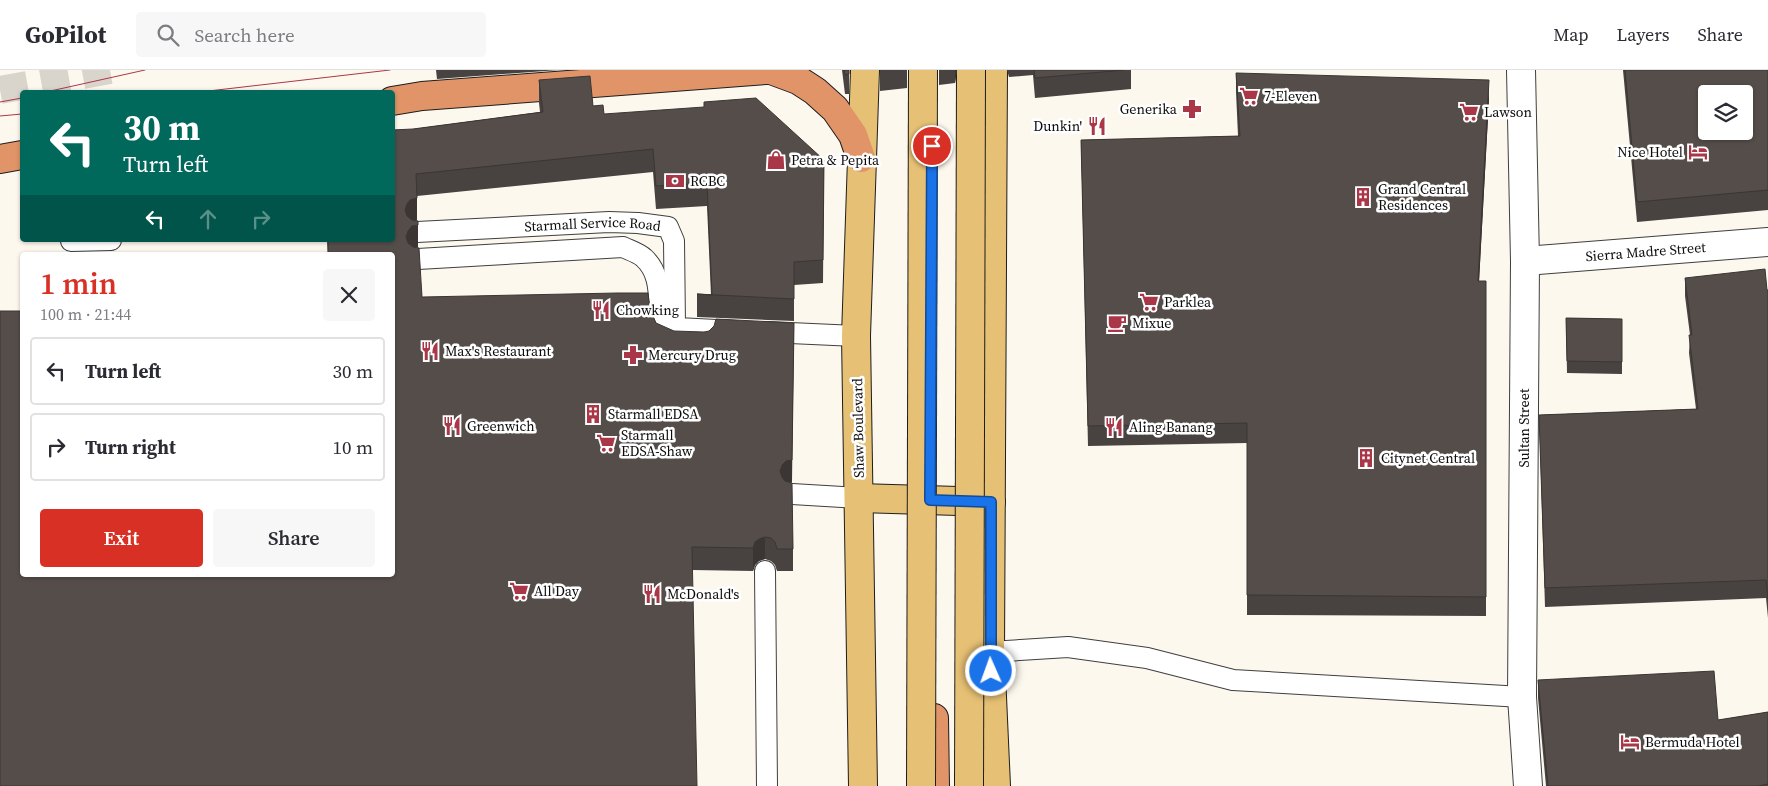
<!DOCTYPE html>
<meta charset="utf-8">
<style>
body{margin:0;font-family:"Source Serif 4",serif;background:#f7f7f7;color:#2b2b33;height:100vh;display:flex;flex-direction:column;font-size:19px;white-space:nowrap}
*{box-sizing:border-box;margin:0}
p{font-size:16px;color:#7c7c81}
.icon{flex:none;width:28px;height:28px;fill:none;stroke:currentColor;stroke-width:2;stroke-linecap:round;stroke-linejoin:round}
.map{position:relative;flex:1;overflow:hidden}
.details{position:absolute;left:20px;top:182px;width:375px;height:325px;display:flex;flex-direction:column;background:#fff;border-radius:5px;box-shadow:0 1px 4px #0004}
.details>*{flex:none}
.hud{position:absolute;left:20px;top:20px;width:375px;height:152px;border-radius:5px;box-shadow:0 1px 4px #0004;background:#00695c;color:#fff;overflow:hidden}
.buttons{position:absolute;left:1698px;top:15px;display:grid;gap:10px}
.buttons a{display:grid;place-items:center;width:55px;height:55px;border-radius:5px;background:#fff;box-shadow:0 1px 4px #0004;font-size:25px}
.pin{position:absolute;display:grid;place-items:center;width:42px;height:42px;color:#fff;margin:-21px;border:2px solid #fff;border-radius:50%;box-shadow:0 1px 5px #0007}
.me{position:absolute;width:55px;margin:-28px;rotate:358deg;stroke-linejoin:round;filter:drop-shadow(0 0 4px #0008)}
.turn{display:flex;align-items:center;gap:18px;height:105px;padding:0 20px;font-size:22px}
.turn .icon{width:65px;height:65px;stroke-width:2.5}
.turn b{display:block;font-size:35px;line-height:42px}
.lanes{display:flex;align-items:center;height:48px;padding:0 20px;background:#0003;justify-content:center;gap:25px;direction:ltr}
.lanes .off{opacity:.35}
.round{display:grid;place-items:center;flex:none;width:52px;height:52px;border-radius:5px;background:#f7f7f7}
.headline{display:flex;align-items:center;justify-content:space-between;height:85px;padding:0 20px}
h1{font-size:30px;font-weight:600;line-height:38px;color:#d93025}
.primary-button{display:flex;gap:10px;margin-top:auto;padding:10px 20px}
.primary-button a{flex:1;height:58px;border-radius:5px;background:#d93025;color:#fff;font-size:20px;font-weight:600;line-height:58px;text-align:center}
.primary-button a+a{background:#f7f7f7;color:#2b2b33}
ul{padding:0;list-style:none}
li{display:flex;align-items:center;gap:15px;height:68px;margin:0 10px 8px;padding:0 10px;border:2px solid #e1e1e2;border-radius:5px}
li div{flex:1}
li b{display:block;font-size:19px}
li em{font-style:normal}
header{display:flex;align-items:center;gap:30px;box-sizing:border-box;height:70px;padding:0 25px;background:#fff;border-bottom:1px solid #e1e1e2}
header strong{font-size:24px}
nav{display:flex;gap:28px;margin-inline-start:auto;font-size:18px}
.search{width:350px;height:45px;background:#f7f7f7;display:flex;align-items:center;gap:12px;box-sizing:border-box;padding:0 18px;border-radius:5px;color:#7c7c81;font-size:19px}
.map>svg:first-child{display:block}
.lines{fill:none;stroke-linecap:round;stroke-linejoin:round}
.highway-tunnel{stroke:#d9d5cc;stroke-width:28;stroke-dasharray:28 14;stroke-linecap:butt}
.lane-casing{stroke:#3f3f3f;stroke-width:22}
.street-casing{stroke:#3f3f3f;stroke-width:30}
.primary-casing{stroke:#1d1d1d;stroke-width:30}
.highway-casing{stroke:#1d1d1d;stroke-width:30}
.lane{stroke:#fff;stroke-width:20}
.street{stroke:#fff;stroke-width:28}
.primary{stroke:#e6c074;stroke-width:28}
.highway{stroke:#e19468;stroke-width:28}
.tram{stroke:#aa3747;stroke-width:1}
.primary-bridge-casing{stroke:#1d1d1d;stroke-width:30;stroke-linecap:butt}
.primary-bridge{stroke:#e6c074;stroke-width:28}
.wall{fill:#484240}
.shaded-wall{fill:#3b3634}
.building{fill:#544d4a;stroke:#3b3634;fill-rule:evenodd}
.route-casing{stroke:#114b97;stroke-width:12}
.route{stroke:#1a73e8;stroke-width:9}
.labels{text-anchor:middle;stroke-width:5;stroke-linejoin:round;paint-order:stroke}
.poi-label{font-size:14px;fill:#0c0c0c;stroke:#fff;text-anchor:start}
.street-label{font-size:14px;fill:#0c0c0c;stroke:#fff}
</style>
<header>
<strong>GoPilot</strong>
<div class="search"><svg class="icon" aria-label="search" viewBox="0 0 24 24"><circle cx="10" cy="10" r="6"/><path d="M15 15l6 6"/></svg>Search here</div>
<nav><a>Map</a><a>Layers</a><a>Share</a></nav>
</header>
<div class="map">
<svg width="1768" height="716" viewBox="0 0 1768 716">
<rect width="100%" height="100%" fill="#fdf8ee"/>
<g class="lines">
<polyline class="highway-tunnel" points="0,20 110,0"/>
<g class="lane-casing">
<g id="lane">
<path id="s1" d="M417,162L609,152L638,153L668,157L674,171L675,254L677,258L736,261"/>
<polyline points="71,171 111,170"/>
<path d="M418,189L623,177C629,180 639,183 644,188C667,209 654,242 665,268L677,272"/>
<polyline points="768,262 856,266"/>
<polyline points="792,424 859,428"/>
<polyline points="765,501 767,716"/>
<polyline points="990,582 1068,577 1147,588 1233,610 1522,627"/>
</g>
</g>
<g class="street-casing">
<g id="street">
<polyline points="1521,0 1525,191 1522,627 1528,716"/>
<path id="s2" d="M1525,191L1768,172"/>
</g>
</g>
<g class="primary-casing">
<g id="primary">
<polyline points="993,0 990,582 996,716"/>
<polyline points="859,428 991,432"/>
<polyline points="863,716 856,266 865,0"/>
</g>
</g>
<g class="highway-casing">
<g id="highway">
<polyline points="771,0 798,10 815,21 835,39 853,65 861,88"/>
<polyline points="392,31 422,26 766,0"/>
<polyline points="0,89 22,85"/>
<polyline points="934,648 935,716"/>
</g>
</g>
<use href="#lane" class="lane"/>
<use href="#street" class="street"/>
<use href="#primary" class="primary"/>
<use href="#highway" class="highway"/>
<g class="tram">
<polyline points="46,22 145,0"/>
<polyline points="200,22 390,0"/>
<polyline points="0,32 22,28"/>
<polyline points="0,46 22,44"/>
</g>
<g class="primary-bridge-casing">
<g id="primary-bridge">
<polyline points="921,716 923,0"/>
<polyline points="969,716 971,0"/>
</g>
</g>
<use href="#primary-bridge" class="primary-bridge"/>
</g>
<g class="wall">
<polygon points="436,0 559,0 437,9"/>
<polygon points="842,0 849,0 849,24 845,24"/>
<polygon points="880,0 907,0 907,18 880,21"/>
<polygon points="939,0 957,0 955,13 939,15"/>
<polygon points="1007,0 1131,0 1131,19 1035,28 1033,5 1009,7"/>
<polygon points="1623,0 1768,0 1768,140 1637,152"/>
<polygon points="1236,3 1489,29 1479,211 1486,211 1486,546 1247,545 1247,373 1088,376 1081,70 1238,66 1236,22"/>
<polygon points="539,10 593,36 604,44 824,90 823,213 794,215 794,251 697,247 697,224 711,225 707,136 656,139 653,102 417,126 417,150 415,151 418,177 416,178 422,227 650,239 656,253 792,412 790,413 793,479 793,501 777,501 775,495 771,491 765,489 759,491 755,495 753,501 692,500 22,505 392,185 328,185 327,170 392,170 413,59 540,42 539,33"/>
<polygon points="1685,208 1768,220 1768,548 1766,528 1545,537 1539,345 1696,339 1689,283 1690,265 1685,226"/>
<polygon points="1566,248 1622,249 1622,304 1567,303"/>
<polygon points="1538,610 1718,650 1768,642 1768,716 1546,716 1538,628"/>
</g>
<g class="shaded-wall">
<polygon points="955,0 957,0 955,13"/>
<polygon points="1489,10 1489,29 1478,231 1478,211"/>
<polygon points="417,128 417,150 410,152 407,156 405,140 407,134 410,130"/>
<polygon points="418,155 418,177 412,179 408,183 406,167 408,161 412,156"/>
<polygon points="794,253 792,412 786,414 782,417 780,401 782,395"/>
<polygon points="765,467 765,489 759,491 755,495 753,501 753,478 755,472 759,469"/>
</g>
<g class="building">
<polygon points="844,0 849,0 849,4 845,5"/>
<polygon points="1034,0 1124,0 1035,8"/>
<path d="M1625,0H1768V120L1637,132ZM1706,24H1744V61H1706Z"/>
<polygon points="1236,3 1489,10 1478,211 1486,211 1486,527 1247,525 1247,353 1088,356 1081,70 1240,66"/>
<polygon points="590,6 593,36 603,35 604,44 704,37 704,32 756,28 824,90 823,190 794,192 794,229 697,224 712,225 707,113 656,116 653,79 416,104 417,128 410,130 407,134 405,140 407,146 412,150 418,151 418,155 412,156 408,161 406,167 408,173 413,177 419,178 422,227 617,223 648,223 650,239 656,253 674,261 704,262 709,261 714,256 716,249 794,253 792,390 786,391 782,395 780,401 782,407 785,411 792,413 793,479 777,479 775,472 771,468 765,467 759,469 755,472 753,478 692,477 697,716 0,716 0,241 22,241 22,505 392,505 392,185 328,185 328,170 392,170 392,60 413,59 543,42 539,10"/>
<polygon points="1765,199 1767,220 1768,220 1768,529 1766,510 1545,518 1539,345 1698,339 1689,265 1692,265 1685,208"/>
<polygon points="1566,248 1622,249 1622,292 1567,291"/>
<polygon points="1714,601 1718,650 1768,642 1768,714 1758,716 1548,716 1538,610"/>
</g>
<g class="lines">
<g class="route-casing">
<polyline id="route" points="932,76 930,430 991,432 991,601"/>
</g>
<use href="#route" class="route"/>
</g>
<defs>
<g id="supermarket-bare" transform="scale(1.5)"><path d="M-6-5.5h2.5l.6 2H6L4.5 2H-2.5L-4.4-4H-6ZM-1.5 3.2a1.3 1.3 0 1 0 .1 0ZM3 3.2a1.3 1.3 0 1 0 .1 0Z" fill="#aa3747" stroke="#fff" stroke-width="2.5" paint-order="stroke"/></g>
<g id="pharmacy-bare" transform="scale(1.5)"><path d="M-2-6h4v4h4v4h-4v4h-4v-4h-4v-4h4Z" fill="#aa3747" stroke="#fff" stroke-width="2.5" paint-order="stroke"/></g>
<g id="restaurant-bare" transform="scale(1.5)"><path d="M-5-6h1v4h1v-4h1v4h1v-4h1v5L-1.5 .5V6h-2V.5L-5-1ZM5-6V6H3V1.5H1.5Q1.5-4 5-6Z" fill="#aa3747" stroke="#fff" stroke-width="2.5" paint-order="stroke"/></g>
<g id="hotel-bare" transform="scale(1.5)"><path d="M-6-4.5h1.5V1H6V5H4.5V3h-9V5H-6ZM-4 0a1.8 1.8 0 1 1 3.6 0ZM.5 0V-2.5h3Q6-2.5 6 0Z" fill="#aa3747" stroke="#fff" stroke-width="2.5" paint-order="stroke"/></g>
<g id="shop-bare" transform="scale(1.5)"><path d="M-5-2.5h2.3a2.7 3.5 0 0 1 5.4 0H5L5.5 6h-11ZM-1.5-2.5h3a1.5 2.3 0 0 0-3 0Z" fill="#aa3747" stroke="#fff" stroke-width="2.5" paint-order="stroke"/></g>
<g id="bank-bare" transform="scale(1.5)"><path d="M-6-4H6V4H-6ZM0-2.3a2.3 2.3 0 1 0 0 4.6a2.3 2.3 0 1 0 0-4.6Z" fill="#aa3747" stroke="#fff" stroke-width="2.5" paint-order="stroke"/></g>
<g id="building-bare" transform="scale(1.5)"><path d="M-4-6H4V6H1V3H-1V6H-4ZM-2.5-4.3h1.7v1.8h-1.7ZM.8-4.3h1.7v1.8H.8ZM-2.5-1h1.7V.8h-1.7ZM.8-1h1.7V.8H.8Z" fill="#aa3747" stroke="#fff" stroke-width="2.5" paint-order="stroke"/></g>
<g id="cafe-bare" transform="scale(1.5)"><path d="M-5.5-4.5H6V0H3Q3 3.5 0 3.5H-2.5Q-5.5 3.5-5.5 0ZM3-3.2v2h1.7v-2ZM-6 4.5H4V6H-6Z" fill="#aa3747" stroke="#fff" stroke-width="2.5" paint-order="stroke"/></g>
</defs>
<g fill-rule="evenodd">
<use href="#supermarket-bare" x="1249" y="26"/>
<use href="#pharmacy-bare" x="1192" y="39"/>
<use href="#supermarket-bare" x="1469" y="42"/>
<use href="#restaurant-bare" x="1097" y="56"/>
<use href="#hotel-bare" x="1698" y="82"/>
<use href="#shop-bare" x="776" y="90"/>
<use href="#bank-bare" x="675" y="111"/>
<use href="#building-bare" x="1363" y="127"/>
<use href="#supermarket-bare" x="1149" y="232"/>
<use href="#restaurant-bare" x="601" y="240"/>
<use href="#cafe-bare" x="1117" y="253"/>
<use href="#restaurant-bare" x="430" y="281"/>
<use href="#pharmacy-bare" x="633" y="285"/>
<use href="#building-bare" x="593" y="344"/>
<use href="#restaurant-bare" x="452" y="356"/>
<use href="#restaurant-bare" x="1114" y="357"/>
<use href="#supermarket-bare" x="606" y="373"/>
<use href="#building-bare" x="1366" y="388"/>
<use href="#supermarket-bare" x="519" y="521"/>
<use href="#restaurant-bare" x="652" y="524"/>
<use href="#hotel-bare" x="1630" y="672"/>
</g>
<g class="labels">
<g class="poi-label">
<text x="1264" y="31">7-Eleven</text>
<text x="1177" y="44" text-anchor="end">Generika</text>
<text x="1484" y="47">Lawson</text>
<text x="1082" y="61" text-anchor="end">Dunkin'</text>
<text x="1683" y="87" text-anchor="end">Nice Hotel</text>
<text x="791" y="95">Petra &amp; Pepita</text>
<text x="690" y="116">RCBC</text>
<text x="1378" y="124">Grand Central<tspan x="1378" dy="16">Residences</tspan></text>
<text x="1164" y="237">Parklea</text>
<text x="616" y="245">Chowking</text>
<text x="1132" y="258">Mixue</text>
<text x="445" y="286">Max's Restaurant</text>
<text x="648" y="290">Mercury Drug</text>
<text x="608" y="349">Starmall EDSA</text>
<text x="467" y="361">Greenwich</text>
<text x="1129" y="362">Aling Banang</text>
<text x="621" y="370">Starmall<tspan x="621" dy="16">EDSA-Shaw</tspan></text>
<text x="1381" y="393">Citynet Central</text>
<text x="534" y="526">All Day</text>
<text x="667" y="529">McDonald's</text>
<text x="1645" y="677">Bermuda Hotel</text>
</g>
<g class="street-label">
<text dy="5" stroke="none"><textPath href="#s1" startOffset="176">Starmall Service Road</textPath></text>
<text dy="5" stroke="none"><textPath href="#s2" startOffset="121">Sierra Madre Street</textPath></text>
<text transform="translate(858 358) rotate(-91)" y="5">Shaw Boulevard</text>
<text transform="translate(1524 358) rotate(-90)" y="5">Sultan Street</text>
</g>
</g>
</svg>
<div class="buttons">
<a><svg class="icon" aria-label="layers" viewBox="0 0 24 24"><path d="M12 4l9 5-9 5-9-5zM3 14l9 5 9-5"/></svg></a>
</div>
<div class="pin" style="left:932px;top:76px;background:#d93025"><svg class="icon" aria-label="arrive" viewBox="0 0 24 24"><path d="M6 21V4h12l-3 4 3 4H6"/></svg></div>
<svg class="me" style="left:991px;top:601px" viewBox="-20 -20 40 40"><circle r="17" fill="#1a73e8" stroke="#fff" stroke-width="3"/><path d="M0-11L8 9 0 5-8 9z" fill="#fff"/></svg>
<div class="hud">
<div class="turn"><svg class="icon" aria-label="left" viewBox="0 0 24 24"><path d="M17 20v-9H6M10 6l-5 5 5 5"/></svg><div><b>30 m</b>Turn left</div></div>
<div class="lanes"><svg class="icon" aria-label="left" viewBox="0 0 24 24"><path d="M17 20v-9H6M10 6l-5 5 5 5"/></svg><svg class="icon off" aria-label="ahead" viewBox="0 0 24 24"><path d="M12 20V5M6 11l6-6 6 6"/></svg><svg class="icon off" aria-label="right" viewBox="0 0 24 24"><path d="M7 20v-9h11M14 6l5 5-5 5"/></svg></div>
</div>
<section class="details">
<div class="headline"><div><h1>1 min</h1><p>100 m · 21:44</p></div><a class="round"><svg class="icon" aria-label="close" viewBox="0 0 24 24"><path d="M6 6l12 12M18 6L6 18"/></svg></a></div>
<ul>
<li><svg class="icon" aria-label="left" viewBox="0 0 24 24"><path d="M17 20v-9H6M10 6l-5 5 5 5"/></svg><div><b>Turn left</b></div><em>30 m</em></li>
<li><svg class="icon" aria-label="right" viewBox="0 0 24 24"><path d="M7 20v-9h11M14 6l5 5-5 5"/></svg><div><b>Turn right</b></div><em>10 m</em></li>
</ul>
<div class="primary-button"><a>Exit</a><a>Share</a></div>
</section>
</div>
